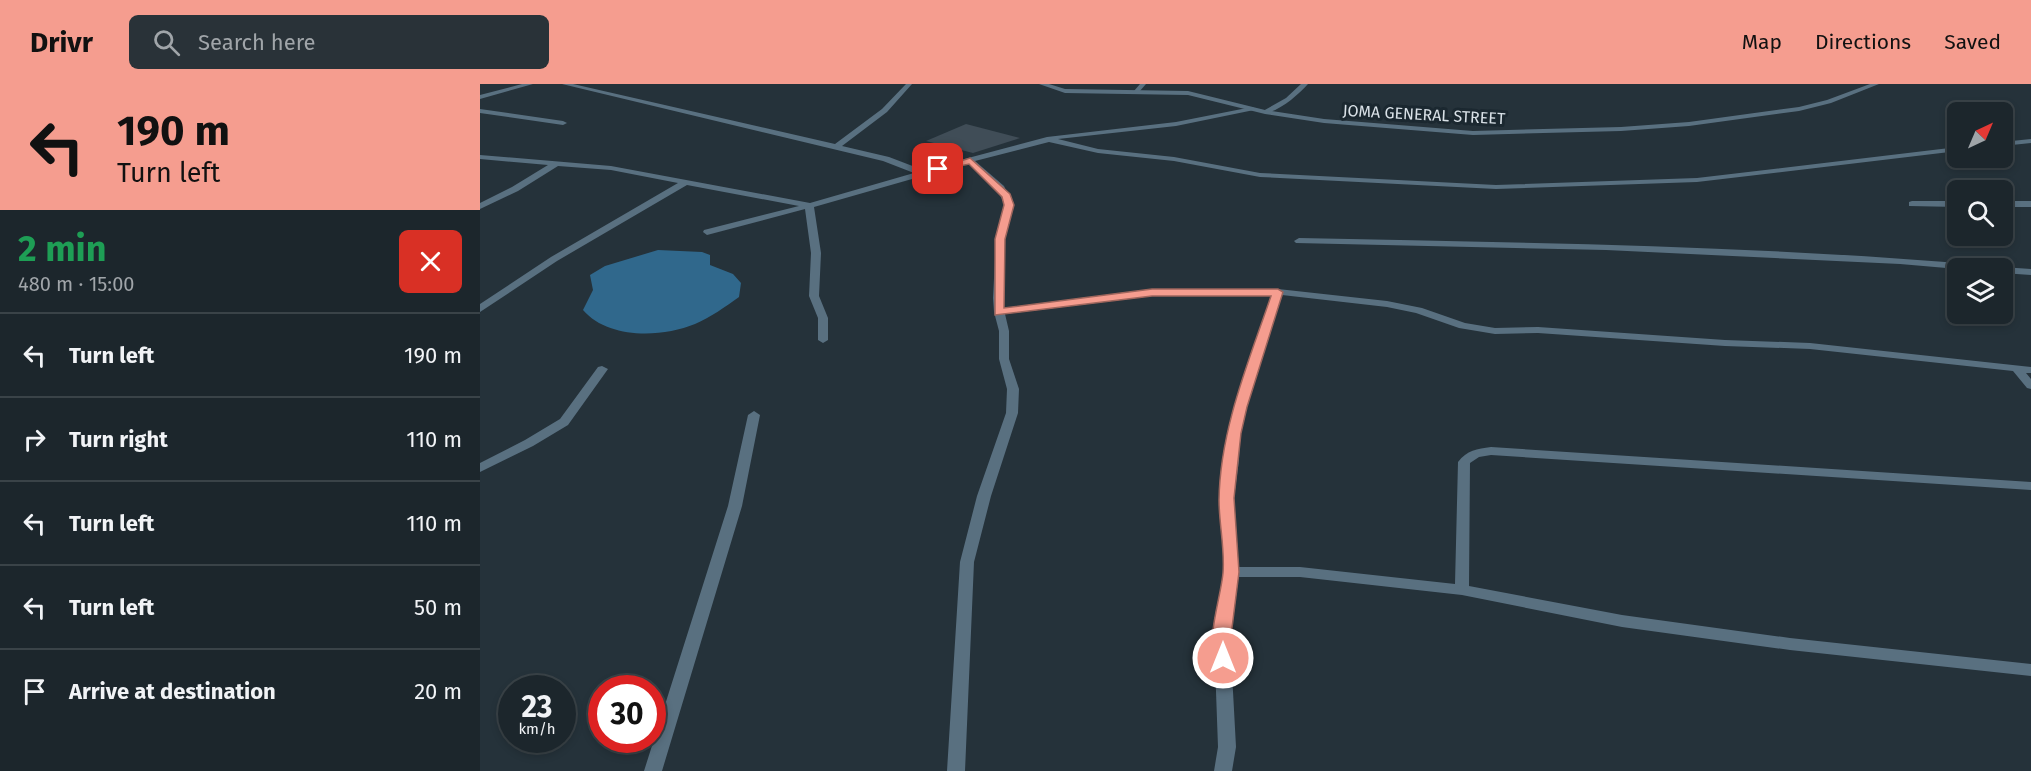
<!DOCTYPE html>
<meta charset="utf-8">
<style>
body{margin:0;font-family:"Fira Sans",sans-serif;background:#293238;color:#f1f3f6;height:100vh;display:flex;flex-direction:column;font-size:22px;white-space:nowrap}
*{box-sizing:border-box;margin:0}
p{font-size:20px;color:#a0a5a9}
.icon{flex:none;width:33px;height:33px;fill:none;stroke:currentColor;stroke-width:2;stroke-linecap:round;stroke-linejoin:round}
.map{position:relative;flex:1;overflow:hidden}
.drawer{display:flex;flex-direction:column;background:#1c262c;width:480px}
.drawer>*{flex:none}
.hud{background:#f59d8f;color:#111;overflow:hidden}
.needle{width:39px;rotate:44deg}
.buttons{position:absolute;left:1467px;top:18px;display:grid;gap:12px}
.buttons a{display:grid;place-items:center;width:66px;height:66px;border-radius:9px;background:#1c262c;box-shadow:0 3px 9px #0003,0 0 0 2px #3a4348;font-size:30px}
.speed{position:absolute;left:18px;top:591px;display:flex;gap:12px;font-size:30px;font-weight:700;text-align:center}
.speed>*{display:grid;place-content:center;width:78px;height:78px;border-radius:50%;background:#1c262c;box-shadow:0 3px 9px #0003,0 0 0 2px #3a4348;line-height:1}
.speed small{font-size:15px;font-weight:400}
.speed .limit{border:9px solid #d22;background:#fff;color:#111}
.pin{position:absolute;display:grid;place-items:center;width:51px;height:51px;color:#fff;margin:-26px;border-radius:12px;box-shadow:0 3px 9px #0006}
.me{position:absolute;width:66px;margin:-33px;rotate:0deg;stroke-linejoin:round;filter:drop-shadow(0 0 4px #0008)}
.turn{display:flex;align-items:center;gap:21px;height:126px;padding:0 18px;font-size:27px}
.turn .icon{width:78px;height:78px;stroke-width:2.5}
.turn b{display:block;font-size:42px;line-height:51px}
.round{display:grid;place-items:center;flex:none;width:63px;height:63px;border-radius:9px;background:#293238}
.overview{display:flex;align-items:center;justify-content:space-between;height:102px;padding:0 18px}
h1{font-size:36px;font-weight:700;line-height:45px;color:#1e9e55}
ul{padding:0;list-style:none}
li{display:flex;align-items:center;gap:18px;height:84px;padding:0 18px;border-top:2px solid #3a4348}
li div{flex:1}
li b{display:block;font-size:22px}
li em{font-style:normal}
header{display:flex;align-items:center;gap:36px;box-sizing:border-box;height:84px;padding:0 30px;background:#f59d8f;color:#111}
header strong{font-size:28px}
nav{display:flex;gap:33px;margin-inline-start:auto;font-size:21px}
.search{width:420px;height:54px;background:#293238;display:flex;align-items:center;gap:15px;box-sizing:border-box;padding:0 21px;border-radius:9px;color:#a0a5a9;font-size:22px}
main{display:flex;flex:1;min-height:0}
.map>svg:first-child{display:block}
.water{fill:#30688c}
.building{fill:#404d57}
.lines{fill:none;stroke-linecap:round;stroke-linejoin:round}
.minor{fill:#597080;fill-rule:evenodd}
.tertiary{fill:#597080;fill-rule:evenodd}
.route{fill:#f59d8f;stroke:#9f665d;stroke-width:1.5}
.labels{text-anchor:middle;stroke-width:6;stroke-linejoin:round;paint-order:stroke}
.far-street-label{font-size:16px;fill:#d9e1e7;stroke:#1b2830}
</style>
<header>
<strong>Drivr</strong>
<div class="search"><svg class="icon" aria-label="search" viewBox="0 0 24 24"><circle cx="10" cy="10" r="6"/><path d="M15 15l6 6"/></svg>Search here</div>
<nav><a>Map</a><a>Directions</a><a>Saved</a></nav>
</header>
<main>
<section class="drawer">
<div class="hud">
<div class="turn"><svg class="icon" aria-label="left" viewBox="0 0 24 24"><path d="M17 20v-9H6M10 6l-5 5 5 5"/></svg><div><b>190 m</b>Turn left</div></div>
</div>
<div class="overview"><div><h1>2 min</h1><p>480 m · 15:00</p></div><a class="round" style="background:#d93025;color:#fff"><svg class="icon" aria-label="close" viewBox="0 0 24 24"><path d="M6 6l12 12M18 6L6 18"/></svg></a></div>
<ul>
<li><svg class="icon" aria-label="left" viewBox="0 0 24 24"><path d="M17 20v-9H6M10 6l-5 5 5 5"/></svg><div><b>Turn left</b></div><em>190 m</em></li>
<li><svg class="icon" aria-label="right" viewBox="0 0 24 24"><path d="M7 20v-9h11M14 6l5 5-5 5"/></svg><div><b>Turn right</b></div><em>110 m</em></li>
<li><svg class="icon" aria-label="left" viewBox="0 0 24 24"><path d="M17 20v-9H6M10 6l-5 5 5 5"/></svg><div><b>Turn left</b></div><em>110 m</em></li>
<li><svg class="icon" aria-label="left" viewBox="0 0 24 24"><path d="M17 20v-9H6M10 6l-5 5 5 5"/></svg><div><b>Turn left</b></div><em>50 m</em></li>
<li><svg class="icon" aria-label="arrive" viewBox="0 0 24 24"><path d="M6 21V4h12l-3 4 3 4H6"/></svg><div><b>Arrive at destination</b></div><em>20 m</em></li>
</ul>
</section>
<div class="map">
<svg width="1551" height="687" viewBox="0 0 1551 687">
<rect width="100%" height="100%" fill="#25323a"/>
<path class="water" d="M178,166L222,168L230,171V181L253,190L261,199L259,213C245,223 231,233 215,240C181,254 128,255 103,226L113,206L110,191L125,182Z"/>
<polygon class="building" points="486,40 540,54 493,69 446,57"/>
<g class="lines">
<g class="minor">
<polygon points="42,0 53,0 0,15 0,11"/>
<path d="M82,0H93L355,60L402,25L426,0H432L407,28L362,62L409,73L443,86L567,53L696,38L772,23L774,24V26L696,42L578,55L618,65L694,73L780,89L1016,101L1217,94L1478,63V67L1217,98L1016,105L780,93L694,77L618,69L569,58L495,77L524,102L533,121L524,155V224L672,206L798,205L907,217L942,224L985,239L1015,244L1058,243L1245,256L1330,259L1551,283V289H1546L1551,295V305L1547,304L1533,287L1330,265L1245,262L1058,249L1015,250L979,244L936,229L907,223L802,211L766,323L760,349L759,376L754,414L758,483H820L975,500L978,378C987,366 997,365 1011,363L1551,398V406L1011,371L999,373L990,379L989,502L1142,531L1310,554L1551,580V592L1310,566L1142,543L982,511L820,493H757L750,552L756,663L752,687H734L738,663L734,552L744,488L740,414L747,376L748,349L754,323L792,211L672,212L525,230L529,247V275L539,305L538,329L511,412L494,478L485,687H467L480,478L497,412L526,329L527,305L519,275V247L514,228L513,214L516,155L525,121L517,105L488,79L334,123L341,169L339,212L348,234V256L343,259L338,256V234L329,212L331,169L325,125L227,151L223,148L224,146L319,122L207,101L77,177L0,228V220L71,173L198,99L131,86L78,82L38,107L0,125V119L32,103L68,81L0,75V71L131,82L330,119L434,89L403,77Z"/>
<polygon points="660,0 666,0 659,8 655,8 654,7"/>
<path d="M821,0H828C818,11 798,29 783,29V27L806,14Z"/>
<polygon points="0,25 83,37 87,39 83,41 0,29"/>
<polygon points="1551,55 1551,59 1522,62 1522,58"/>
<polygon points="1432,117 1478,117 1478,123 1429,122 1429,118"/>
<rect x="1522" y="117" width="29" height="6"/>
<path d="M819,154C1046,159 1274,161 1500,181L1505,184L1478,185L1420,180L1126,166L816,159L814,157Z"/>
<polygon points="1522,183 1551,185 1551,191 1522,189 1522,184 1518,184"/>
<polygon points="122,282 128,285 88,341 53,362 0,388 0,379 45,356 80,335 118,283"/>
<polygon points="274,327 280,331 262,422 182,687 164,687 248,422 268,331"/>
</g>
<polygon class="tertiary" points="559,0 569,0 585,5 708,7 785,26 844,35 993,47 1141,43 1209,38 1319,23 1347,16 1390,0 1399,0 1351,19 1319,27 1209,42 1141,47 993,51 844,39 785,30 708,11 585,9"/>
</g>
<path class="route" d="M490,74L530,110L534,121L525,155L524,224L672,205H798L803,208L767,323L761,349L754,414L759,488L751,552L752,574L749,579L743,581L736,579C725,557 741,513 743,489C745,465 739,440 739,416C740,345 769,277 791,212H672L515,231V155L524,121L522,113L489,80L458,87L454,85Z"/>
<g class="labels">
<g class="far-street-label">
<text transform="translate(944 30) rotate(3)" y="6">JOMA GENERAL STREET</text>
</g>
</g>
</svg>
<div class="buttons">
<a><svg class="needle" viewBox="-14 -14 28 28"><path d="M0-13l5 13h-10z" fill="#e53935"/><path d="M0 13l5-13h-10z" fill="#a0a5a9"/></svg></a>
<a><svg class="icon" aria-label="search" viewBox="0 0 24 24"><circle cx="10" cy="10" r="6"/><path d="M15 15l6 6"/></svg></a>
<a><svg class="icon" aria-label="layers" viewBox="0 0 24 24"><path d="M12 4l9 5-9 5-9-5zM3 14l9 5 9-5"/></svg></a>
</div>
<div class="speed"><div>23<small>km/h</small></div><div class="limit">30</div></div>
<div class="pin" style="left:458px;top:85px;background:#d93025"><svg class="icon" aria-label="arrive" viewBox="0 0 24 24"><path d="M6 21V4h12l-3 4 3 4H6"/></svg></div>
<svg class="me" style="left:743px;top:574px" viewBox="-20 -20 40 40"><circle r="17" fill="#f59d8f" stroke="#fff" stroke-width="3"/><path d="M0-11L8 9 0 5-8 9z" fill="#fff"/></svg>
</div>
</main>
